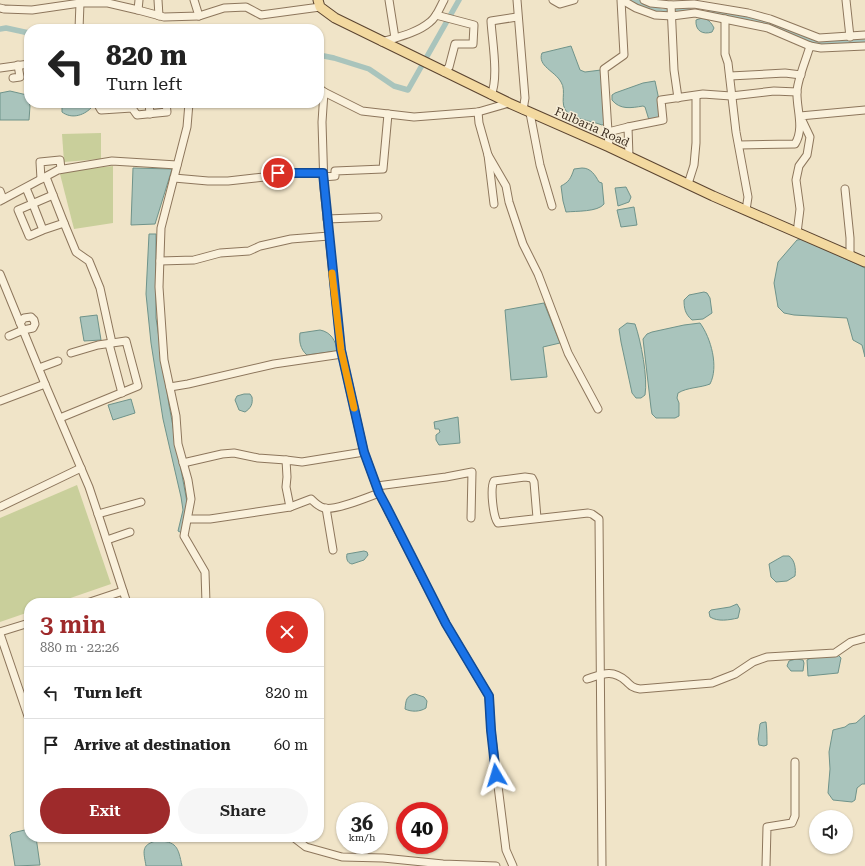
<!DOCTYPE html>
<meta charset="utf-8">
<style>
body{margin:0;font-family:"Roboto Serif",serif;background:#f6f6f6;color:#222;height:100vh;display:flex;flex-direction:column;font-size:15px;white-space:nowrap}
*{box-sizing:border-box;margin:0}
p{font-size:13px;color:#767676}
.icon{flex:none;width:22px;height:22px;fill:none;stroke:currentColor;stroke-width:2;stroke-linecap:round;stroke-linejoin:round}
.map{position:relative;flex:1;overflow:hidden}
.panel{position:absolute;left:24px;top:598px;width:300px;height:244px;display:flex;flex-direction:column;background:#fff;border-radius:16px;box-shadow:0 1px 3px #0004}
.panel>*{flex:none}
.banner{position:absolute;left:24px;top:24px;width:300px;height:84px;border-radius:16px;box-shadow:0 1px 3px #0004;background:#fff;color:#222;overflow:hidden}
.fabs{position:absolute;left:809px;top:810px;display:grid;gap:8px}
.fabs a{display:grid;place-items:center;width:44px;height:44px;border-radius:50%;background:#fff;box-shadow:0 1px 3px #0004;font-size:20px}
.speed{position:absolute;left:336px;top:802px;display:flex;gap:8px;font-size:20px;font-weight:700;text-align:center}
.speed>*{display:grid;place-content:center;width:52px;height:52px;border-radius:50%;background:#fff;box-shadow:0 1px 3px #0004;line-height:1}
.speed small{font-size:10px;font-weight:400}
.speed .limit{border:6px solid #d22;background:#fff;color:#111}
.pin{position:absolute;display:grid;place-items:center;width:34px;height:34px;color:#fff;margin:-17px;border:2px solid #fff;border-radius:50%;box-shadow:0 1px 4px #0007}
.me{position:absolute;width:44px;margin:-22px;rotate:353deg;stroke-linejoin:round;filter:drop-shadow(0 0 3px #0008)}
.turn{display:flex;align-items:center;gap:14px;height:84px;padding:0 16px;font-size:18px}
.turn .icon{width:52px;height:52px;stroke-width:2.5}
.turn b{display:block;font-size:28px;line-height:34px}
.round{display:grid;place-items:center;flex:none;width:42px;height:42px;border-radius:21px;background:#f6f6f6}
.head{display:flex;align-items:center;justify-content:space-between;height:68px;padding:0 16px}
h1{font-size:24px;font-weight:600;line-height:30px;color:#9e2a2b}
.cta{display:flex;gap:8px;margin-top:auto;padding:8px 16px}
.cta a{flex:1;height:46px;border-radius:24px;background:#9e2a2b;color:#fff;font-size:16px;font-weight:600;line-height:46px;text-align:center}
.cta a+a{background:#f6f6f6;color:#222}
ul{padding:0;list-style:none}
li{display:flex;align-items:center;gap:12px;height:52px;padding:0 16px;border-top:1px solid #e0e0e0}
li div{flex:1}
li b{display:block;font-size:15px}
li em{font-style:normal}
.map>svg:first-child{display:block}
.green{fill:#c9cf9b}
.water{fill:#a9c4bc;stroke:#6f938a}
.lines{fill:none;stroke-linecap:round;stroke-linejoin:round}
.canal{stroke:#a9c4bc;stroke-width:5.5}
.minor-casing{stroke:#8d765c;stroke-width:9}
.major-casing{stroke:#5b4430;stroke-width:11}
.minor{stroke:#faf1dc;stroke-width:7}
.major{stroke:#f3d9a0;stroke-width:9}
.route-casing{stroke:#114b97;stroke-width:10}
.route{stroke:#1a73e8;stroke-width:7}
.slow{stroke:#f59e0b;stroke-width:7}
.labels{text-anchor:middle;stroke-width:3;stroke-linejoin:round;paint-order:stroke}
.street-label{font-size:12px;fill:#3d2e20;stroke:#f7eed8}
</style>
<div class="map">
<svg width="865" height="866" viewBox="0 0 865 866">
<rect width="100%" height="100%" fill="#f0e4c8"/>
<g class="green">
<polygon points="101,133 101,159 64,162 62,134"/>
<polygon points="113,166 113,223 74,229 60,174 73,170"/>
<polygon points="77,485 111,584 56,603 29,603 29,612 0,622 0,518"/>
</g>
<g class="water">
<path d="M702,18C708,19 711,22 714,28L712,32C703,35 695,31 696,20Z"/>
<path d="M571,46L580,70L585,72L601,70L604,124L602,125C592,121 574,119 567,112C559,104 567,91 561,82C555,71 537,66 542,53Z"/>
<path d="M655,81L659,100L661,119L649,120L645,107L643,106C631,108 620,110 612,100V95L615,93L643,83Z"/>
<polygon points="10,91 27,95 30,106 29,120 0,120 0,93"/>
<path d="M62,103H89L91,108C83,116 71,119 62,112Z"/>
<polygon points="133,168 172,169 155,224 131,225"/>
<path d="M582,168C591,168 595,175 599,182L602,183L604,204C598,212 576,211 566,212L563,201L561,186C569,182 571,178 574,169Z"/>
<polygon points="626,187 631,197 629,202 618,206 615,188"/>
<polygon points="634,207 637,225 621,227 617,210"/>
<polygon points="149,234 156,234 156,318 169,405 187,502 182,533 178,531 183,510 181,497 163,419 151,343 146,294"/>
<polygon points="804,239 865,268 865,357 862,345 853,340 847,318 794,315 784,313 778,307 774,283 778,262 797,240"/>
<path d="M704,292L707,293L710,298L712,313L703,319L692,320C685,314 684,308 684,300L689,295Z"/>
<polygon points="544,303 560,343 543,347 547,377 511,380 505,310"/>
<polygon points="97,315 101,340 84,341 80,317"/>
<path d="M627,323L635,324C641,341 648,378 645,395L641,398H636L632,393L621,342L619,329Z"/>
<path d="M700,323C711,338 719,367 710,384C700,388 688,387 678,393L677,398L679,403V416L675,418H656L652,414L651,408L643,339L647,334L652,332L684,325Z"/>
<path d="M320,330C331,332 336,341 337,351L307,355C300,349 299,341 300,333Z"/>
<path d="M244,394H250L252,397C253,404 251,408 245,412L239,410L235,400L237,396Z"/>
<polygon points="131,399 135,413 113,420 108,405"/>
<polygon points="458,417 460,443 439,445 436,440 436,435 440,432 439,429 435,429 434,422"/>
<path d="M364,551L367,552L368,555L364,560L352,564C347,563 346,558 347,554Z"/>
<path d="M783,556H789C795,560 796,569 795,576L787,581L776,582L771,577L769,564Z"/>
<path d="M737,604L740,609L738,618C729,620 718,622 710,617L709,612L711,610L730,607Z"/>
<polygon points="838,655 841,658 838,673 808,676 807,660 811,658"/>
<polygon points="796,659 803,660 804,663 803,671 791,671 787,666 789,661"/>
<path d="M415,694L424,697L427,701L426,708C420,712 411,712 405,709C406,700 406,696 415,694Z"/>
<polygon points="865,715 865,784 862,784 857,788 855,800 852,802 833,800 828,793 830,769 829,752 833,730 845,727 849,724 856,723"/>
<path d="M765,722H766C767,730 767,738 767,745L764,746L759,745L758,739L760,724L761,723Z"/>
<polygon points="29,829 29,837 36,837 40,865 15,866 10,835 12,833"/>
<path d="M156,841C177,841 178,847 182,866H146C144,853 140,845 156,841Z"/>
</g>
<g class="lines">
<g class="canal">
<polyline points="633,0 662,12 689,11"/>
<polyline points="711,13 770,23 818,44 865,42"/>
<polyline points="0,29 6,28 29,33"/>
<polyline points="319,55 334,58 369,69 394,86 408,90 459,0"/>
</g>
<g class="minor-casing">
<g id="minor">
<polyline points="158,0 159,16"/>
<polyline points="194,0 199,16"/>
<polyline points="389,0 395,38"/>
<polyline points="517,0 525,98 523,110"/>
<polyline points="553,0 560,4 574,0"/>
<polyline points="622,0 636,8 655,15 672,16 695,13 768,28 810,46"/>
<polyline points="644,0 651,3 671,5 694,4 748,13 770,19 819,38 865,35"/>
<polyline points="846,0 850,37"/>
<polyline points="671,5 674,70 678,98"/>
<polyline points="0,8 4,9 32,10 80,3 108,3 138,10 164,17 199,16 224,8 246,7 261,15 320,7"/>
<polyline points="138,10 139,0"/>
<polyline points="436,15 474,25 473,44 455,44 449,67 444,72"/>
<polyline points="725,19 725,54 728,63 736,132 748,197 746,210"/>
<polyline points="79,29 80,3"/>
<path d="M382,42C398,37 417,33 430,22C437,17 440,7 444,0"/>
<polyline points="0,68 29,64"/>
<polyline points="730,76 785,73 801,75"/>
<polyline points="13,78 20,77 18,65"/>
<polyline points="319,88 324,92 362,111 414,117 478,112 509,103"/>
<polyline points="324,92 322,122 324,188 341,350 364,452 379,493 446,624 489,696 491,730 506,850 513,866"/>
<path d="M491,95C499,78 492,40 491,21L517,17"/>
<polyline points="97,103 101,110 132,108 137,115 167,112 166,103"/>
<polyline points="149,103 150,114"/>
<polyline points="189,103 187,127 161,228 159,287 164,360 176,416 178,444 188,480 191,499 184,536 205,572 206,603"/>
<polyline points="478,112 479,123 488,155 494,204"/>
<polyline points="530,113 540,165 552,206"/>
<polyline points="628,127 663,120 661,100 703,94 731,96 774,91 797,92"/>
<polyline points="608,132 628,127 629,157"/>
<path d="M739,145L795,144C805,128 796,108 797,91C798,78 806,60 810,46L821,48L865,46"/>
<polyline points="609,147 604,69 624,55 621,0"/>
<polyline points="488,155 506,186 509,202 523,244 538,274 568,353 598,409"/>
<polyline points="46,177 53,195"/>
<polyline points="323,177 335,176 335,171 383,169 388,114"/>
<polyline points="174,178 208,181 228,181 264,177 278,173 323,173"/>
<polyline points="41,179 40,162 60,160 61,169"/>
<polyline points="688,184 694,165 696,143 696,96"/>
<polyline points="26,188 34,207 43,230 29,236 18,210 53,195 64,223 43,230"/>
<polyline points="845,189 850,238 850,256"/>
<polyline points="0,191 3,199"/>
<polyline points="0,201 58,170 112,161 177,165"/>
<polyline points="327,219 378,217"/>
<polyline points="64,223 76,252 89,261 100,288 112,343"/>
<polyline points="797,233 800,209 796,180 799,166 807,155 810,137 800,116 865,110"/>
<polyline points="160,261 194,260 220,253 249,251 260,246 291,239 329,236"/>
<polyline points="0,274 45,384"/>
<polyline points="9,336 23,330 33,328 35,324 34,320 31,317 24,318 20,323"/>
<polyline points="109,344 122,393"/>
<polyline points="39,368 58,361"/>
<polyline points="170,387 188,384 274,364 342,354"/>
<polyline points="0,401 45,384 89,487 100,520 127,603"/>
<polyline points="60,418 138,386 126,341 98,345 71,353"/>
<polyline points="183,463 222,454 234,453 258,458 286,460"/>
<polyline points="377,486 446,477 472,472 471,518"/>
<polyline points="0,507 81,468"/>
<path d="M290,507L311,499C315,503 319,507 324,508C335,511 368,497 379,493"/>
<polyline points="326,508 333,550"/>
<polyline points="98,514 141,502"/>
<path d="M537,518L534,482L532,478L525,477L494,481C490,488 493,517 498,523L588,513L592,514L599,519L602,866"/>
<polyline points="188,519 210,519 290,507 286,487 287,477 286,460 302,462 364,452"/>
<polyline points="107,540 130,532"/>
<polyline points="87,603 123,591"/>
<polyline points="0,632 29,623"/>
<polyline points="0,634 29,719"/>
<path d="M587,679C603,674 612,669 626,681C631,686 633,688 640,689L712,683L735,674L753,662L767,657L835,653L851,642L865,638"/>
<polyline points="293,837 306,847 342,857 383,858 443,864 496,866"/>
<polyline points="766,866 767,827 792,823 795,816 795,762"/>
</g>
</g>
<g class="major-casing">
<polyline id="major" points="318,0 320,7 335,18 509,103 609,147 713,196 865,262"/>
</g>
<use href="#minor" class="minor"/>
<use href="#major" class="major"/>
</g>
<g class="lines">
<g class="route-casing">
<polyline id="route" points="278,173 323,173 341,350 364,452 379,493 386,506 446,624 489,696 491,730 496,775"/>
</g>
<use href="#route" class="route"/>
<polyline class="slow" points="332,273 341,350 354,408"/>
</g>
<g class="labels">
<g class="street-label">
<text transform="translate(592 127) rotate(24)" y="4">Fulbaria Road</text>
</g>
</g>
</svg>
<div class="fabs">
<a><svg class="icon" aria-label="sound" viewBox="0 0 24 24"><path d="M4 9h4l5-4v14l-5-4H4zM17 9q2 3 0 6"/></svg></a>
</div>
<div class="speed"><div>36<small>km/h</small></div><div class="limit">40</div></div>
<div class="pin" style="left:278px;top:173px;background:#d93025"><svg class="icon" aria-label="arrive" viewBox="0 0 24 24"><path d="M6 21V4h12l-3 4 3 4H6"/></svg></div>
<svg class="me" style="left:496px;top:775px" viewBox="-20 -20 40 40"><path d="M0-17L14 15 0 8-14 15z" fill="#1a73e8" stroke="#fff" stroke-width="4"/></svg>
<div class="banner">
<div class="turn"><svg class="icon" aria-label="left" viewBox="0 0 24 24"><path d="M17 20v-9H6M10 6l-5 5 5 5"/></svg><div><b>820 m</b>Turn left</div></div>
</div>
<section class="panel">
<div class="head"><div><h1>3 min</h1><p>880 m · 22:26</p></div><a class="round" style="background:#d93025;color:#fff"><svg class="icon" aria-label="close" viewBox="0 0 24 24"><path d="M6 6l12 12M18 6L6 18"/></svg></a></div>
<ul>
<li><svg class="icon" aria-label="left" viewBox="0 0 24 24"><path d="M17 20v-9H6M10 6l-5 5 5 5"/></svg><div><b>Turn left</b></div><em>820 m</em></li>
<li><svg class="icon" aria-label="arrive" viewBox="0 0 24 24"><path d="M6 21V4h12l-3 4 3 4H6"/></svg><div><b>Arrive at destination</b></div><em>60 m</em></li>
</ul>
<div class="cta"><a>Exit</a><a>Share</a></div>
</section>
</div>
